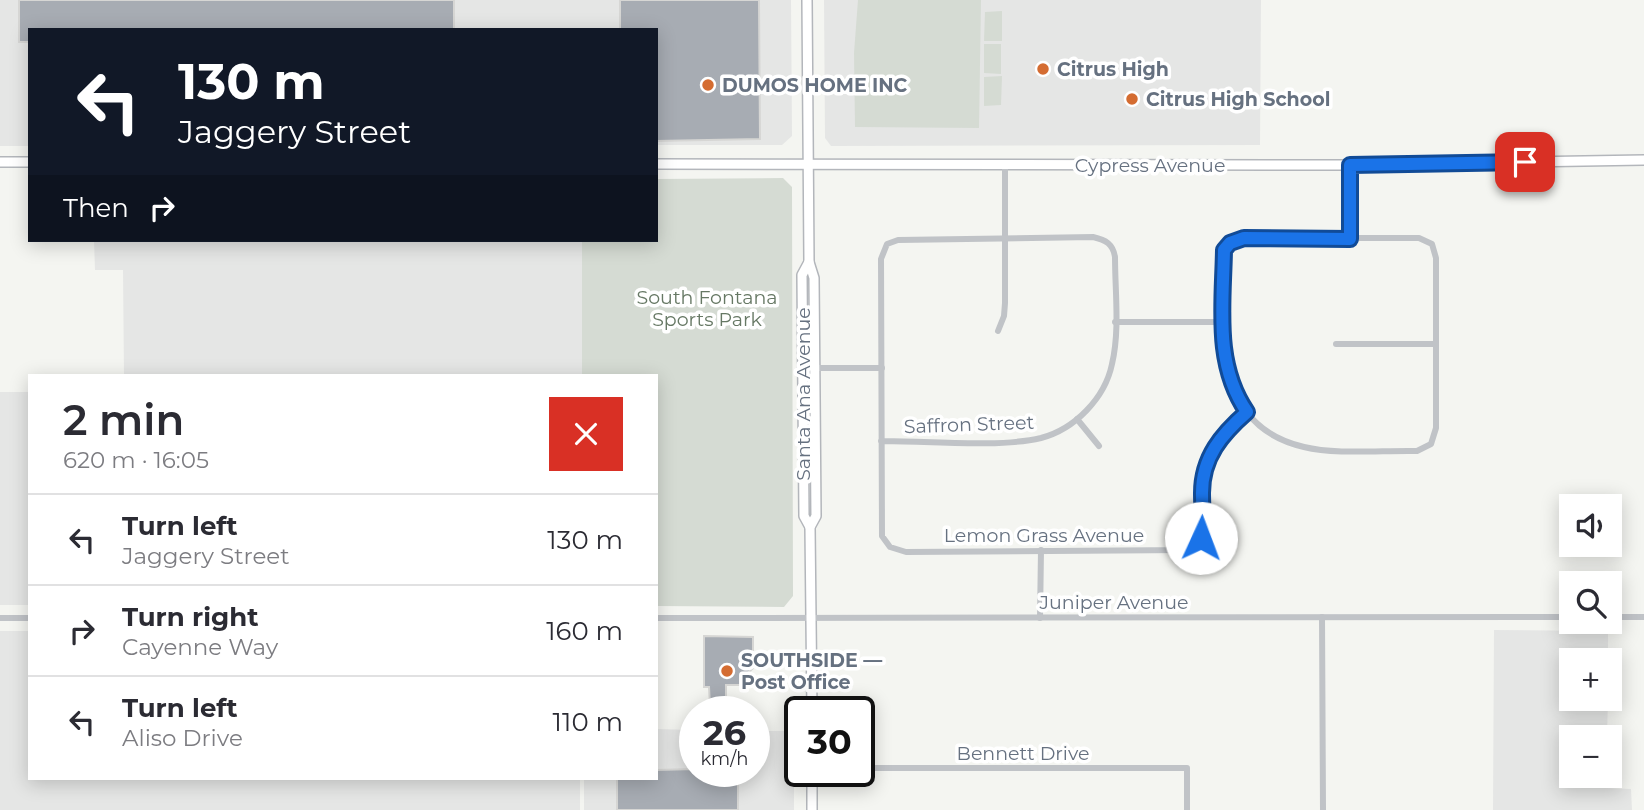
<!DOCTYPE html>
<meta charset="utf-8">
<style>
body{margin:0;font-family:Montserrat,sans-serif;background:#f2f2f3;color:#2b2b33;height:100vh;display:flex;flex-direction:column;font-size:26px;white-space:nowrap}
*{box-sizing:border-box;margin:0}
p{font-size:23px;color:#7c7c81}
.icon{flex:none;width:38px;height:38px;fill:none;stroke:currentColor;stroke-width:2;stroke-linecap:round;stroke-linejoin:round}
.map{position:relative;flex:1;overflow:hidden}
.details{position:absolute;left:28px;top:374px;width:630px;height:406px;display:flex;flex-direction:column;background:#fff;border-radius:0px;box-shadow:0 4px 18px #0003}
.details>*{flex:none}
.hud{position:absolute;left:28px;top:28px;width:630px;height:214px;border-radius:0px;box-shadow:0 4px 18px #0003;background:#111827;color:#fff;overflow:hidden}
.controls{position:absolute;left:1559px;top:494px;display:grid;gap:14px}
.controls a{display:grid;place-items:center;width:63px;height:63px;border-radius:0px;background:#fff;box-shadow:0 4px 18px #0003;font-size:35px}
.speed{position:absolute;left:679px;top:696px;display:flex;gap:14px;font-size:35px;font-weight:700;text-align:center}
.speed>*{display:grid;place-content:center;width:91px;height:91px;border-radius:50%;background:#fff;box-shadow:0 4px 18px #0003;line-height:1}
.speed small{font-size:18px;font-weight:400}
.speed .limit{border:4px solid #111;border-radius:10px;background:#fff;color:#111}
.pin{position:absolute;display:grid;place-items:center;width:60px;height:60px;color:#fff;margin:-30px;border-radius:14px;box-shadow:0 4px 10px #0006}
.me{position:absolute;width:77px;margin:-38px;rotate:2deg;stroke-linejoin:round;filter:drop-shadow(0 0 5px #0008)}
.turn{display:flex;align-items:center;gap:24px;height:147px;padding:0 35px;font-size:32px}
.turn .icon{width:91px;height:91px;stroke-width:2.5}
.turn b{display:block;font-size:49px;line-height:60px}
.then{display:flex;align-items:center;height:66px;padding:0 35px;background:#0003;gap:14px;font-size:26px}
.round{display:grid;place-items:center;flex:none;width:74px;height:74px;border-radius:0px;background:#f2f2f3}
.overview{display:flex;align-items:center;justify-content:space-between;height:119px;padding:0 35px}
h1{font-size:42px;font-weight:600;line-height:52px}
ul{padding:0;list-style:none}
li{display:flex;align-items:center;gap:21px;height:91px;padding:0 35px;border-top:2px solid #e1e1e2}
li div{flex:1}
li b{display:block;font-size:26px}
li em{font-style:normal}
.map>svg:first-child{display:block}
.built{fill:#e5e6e5}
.green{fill:#d5dbd3}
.building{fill:#a7acb3;stroke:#d6d6d4;stroke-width:2}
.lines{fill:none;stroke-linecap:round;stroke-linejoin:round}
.secondary-casing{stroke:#b3b6bb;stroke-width:12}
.street{stroke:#c0c3c7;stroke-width:6}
.secondary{stroke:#fff;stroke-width:9}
.route-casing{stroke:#114b97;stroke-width:18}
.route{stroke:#1a73e8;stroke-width:12}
.poi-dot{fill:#d46c31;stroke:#fff;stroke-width:2.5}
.labels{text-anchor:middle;stroke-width:7;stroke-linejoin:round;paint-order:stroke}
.poi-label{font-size:19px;font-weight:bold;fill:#667180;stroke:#fff;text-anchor:start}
.street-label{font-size:19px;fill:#667180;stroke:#fff}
.park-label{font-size:19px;fill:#667864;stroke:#fff}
</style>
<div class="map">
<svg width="1644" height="810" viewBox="0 0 1644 810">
<rect width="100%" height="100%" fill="#f4f5f1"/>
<g class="built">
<polygon points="0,0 791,0 792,136 782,145 656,145 656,30 30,30 30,146 0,146"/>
<polygon points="824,0 1261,0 1260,145 831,146 825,138"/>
<polygon points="94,240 582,240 582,376 124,376 123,270 95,270"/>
<rect x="0" y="392" width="30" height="213"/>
<polygon points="1494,630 1608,631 1608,660 1572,660 1572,698 1608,698 1607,737 1572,737 1572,775 1607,775 1607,788 1631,789 1632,810 1493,810"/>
<polygon points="0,631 30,631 30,779 580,779 580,810 0,810"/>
<polygon points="656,729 695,730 695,772 754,772 754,731 794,731 794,810 584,810 584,779 656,779"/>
</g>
<g class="green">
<polygon points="858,0 981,0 979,128 855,127 854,53"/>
<polygon points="1002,11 1002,41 984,41 985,12"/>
<polygon points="984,44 1001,44 1001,74 984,73"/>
<polygon points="1002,76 1001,105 984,106 984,77"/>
<polygon points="783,178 792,187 793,596 784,607 656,606 656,376 582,376 582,240 656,240 656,179"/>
</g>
<g class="building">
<polygon points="19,0 454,0 454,30 30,30 30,42 19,42"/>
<polygon points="620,0 759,0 760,139 656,141 656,30 620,30"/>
<polygon points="704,636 753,637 753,668 746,675 746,685 726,685 726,705 710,705 709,687 704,687"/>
<polygon points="695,769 695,772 738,772 738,810 617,810 617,779 656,779 656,770"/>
</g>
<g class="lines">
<g class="secondary-casing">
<g id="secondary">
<polyline points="807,0 809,262 814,278 816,516 810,527 812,712"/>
<polyline points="0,162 30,162"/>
<polyline points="656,164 1350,165 1644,160"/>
<polyline points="809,262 802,275 804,516 810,527"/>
<polyline points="812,810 812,772"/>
</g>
</g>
<g class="street">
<polyline points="1350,165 1350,239"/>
<path d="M1244,238H1419L1432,244L1436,258V428L1431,444L1417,451C1384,450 1336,455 1304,447C1208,425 1223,325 1224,250L1229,242Z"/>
<polyline points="1115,322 1223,322"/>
<polyline points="998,331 1004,316 1005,303 1005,165"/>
<polyline points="1336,344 1436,344"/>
<polyline points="815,368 882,368"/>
<polyline points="1077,419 1099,446"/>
<path d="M881,441C927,441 999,448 1041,438C1075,429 1105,398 1112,364C1120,330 1115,292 1115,257C1113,244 1106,240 1093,237L898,240L887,244L881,259L882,536L890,547L906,552L1187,550L1201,538C1204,523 1202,508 1202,493C1202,457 1222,435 1247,412"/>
<polyline points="1322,617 1323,810"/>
<polyline points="1610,617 1644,617"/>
<polyline points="0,618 30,618"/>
<polyline points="656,618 1572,617"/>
<polyline points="1040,618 1041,550"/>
<polyline points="859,768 1187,768 1187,810"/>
</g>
<use href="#secondary" class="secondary"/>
</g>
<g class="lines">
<g class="route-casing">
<path id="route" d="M1201,538C1204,523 1202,508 1202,493C1202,457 1222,434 1247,412C1214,364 1223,306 1224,250L1230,243L1244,238L1350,239V165L1525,162"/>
</g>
<use href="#route" class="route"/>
</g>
<g class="poi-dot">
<circle cx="1043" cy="69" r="7"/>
<circle cx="708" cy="85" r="7"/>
<circle cx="1132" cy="99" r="7"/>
<circle cx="727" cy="671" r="7"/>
</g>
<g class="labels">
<g class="poi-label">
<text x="1057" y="76">Citrus High</text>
<text x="722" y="92">DUMOS HOME INC</text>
<text x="1146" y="106">Citrus High School</text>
<text x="741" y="667">SOUTHSIDE —<tspan x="741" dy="22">Post Office</tspan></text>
</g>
<g class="street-label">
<text x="1150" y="172">Cypress Avenue</text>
<text transform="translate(803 394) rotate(-90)" y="7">Santa Ana Avenue</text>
<text transform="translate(969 424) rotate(-2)" y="7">Saffron Street</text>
<text x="1044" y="542">Lemon Grass Avenue</text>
<text x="1114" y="609">Juniper Avenue</text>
<text x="1023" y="760">Bennett Drive</text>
</g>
<g class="park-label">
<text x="707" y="304">South Fontana<tspan x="707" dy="22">Sports Park</tspan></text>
</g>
</g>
</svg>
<div class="controls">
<a><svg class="icon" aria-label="sound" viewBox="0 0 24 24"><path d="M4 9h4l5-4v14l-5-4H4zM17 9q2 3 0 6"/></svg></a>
<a><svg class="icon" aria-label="search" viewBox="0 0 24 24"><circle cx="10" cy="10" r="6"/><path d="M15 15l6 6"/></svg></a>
<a>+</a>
<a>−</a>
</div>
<div class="speed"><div>26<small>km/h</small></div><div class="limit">30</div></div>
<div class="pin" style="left:1525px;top:162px;background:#d93025"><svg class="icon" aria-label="arrive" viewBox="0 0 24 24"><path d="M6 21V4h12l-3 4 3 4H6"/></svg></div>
<svg class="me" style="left:1201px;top:538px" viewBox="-20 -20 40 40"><circle r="19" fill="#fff"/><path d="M0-13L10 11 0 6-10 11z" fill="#1a73e8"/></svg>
<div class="hud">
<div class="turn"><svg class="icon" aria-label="left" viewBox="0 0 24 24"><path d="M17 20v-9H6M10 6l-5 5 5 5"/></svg><div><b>130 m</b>Jaggery Street</div></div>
<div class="then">Then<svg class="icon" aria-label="right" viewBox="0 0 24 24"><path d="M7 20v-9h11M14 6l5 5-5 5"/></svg></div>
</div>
<section class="details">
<div class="overview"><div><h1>2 min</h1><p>620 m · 16:05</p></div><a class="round" style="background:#d93025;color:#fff"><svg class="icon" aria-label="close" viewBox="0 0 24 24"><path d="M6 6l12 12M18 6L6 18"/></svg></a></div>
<ul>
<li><svg class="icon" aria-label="left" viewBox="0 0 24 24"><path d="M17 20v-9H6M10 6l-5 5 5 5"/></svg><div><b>Turn left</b><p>Jaggery Street</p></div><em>130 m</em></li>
<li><svg class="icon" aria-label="right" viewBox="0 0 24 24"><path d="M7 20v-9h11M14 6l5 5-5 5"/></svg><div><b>Turn right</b><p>Cayenne Way</p></div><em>160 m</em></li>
<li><svg class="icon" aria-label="left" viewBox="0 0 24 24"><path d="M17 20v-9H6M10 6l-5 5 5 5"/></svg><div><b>Turn left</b><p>Aliso Drive</p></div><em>110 m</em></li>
</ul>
</section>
</div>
